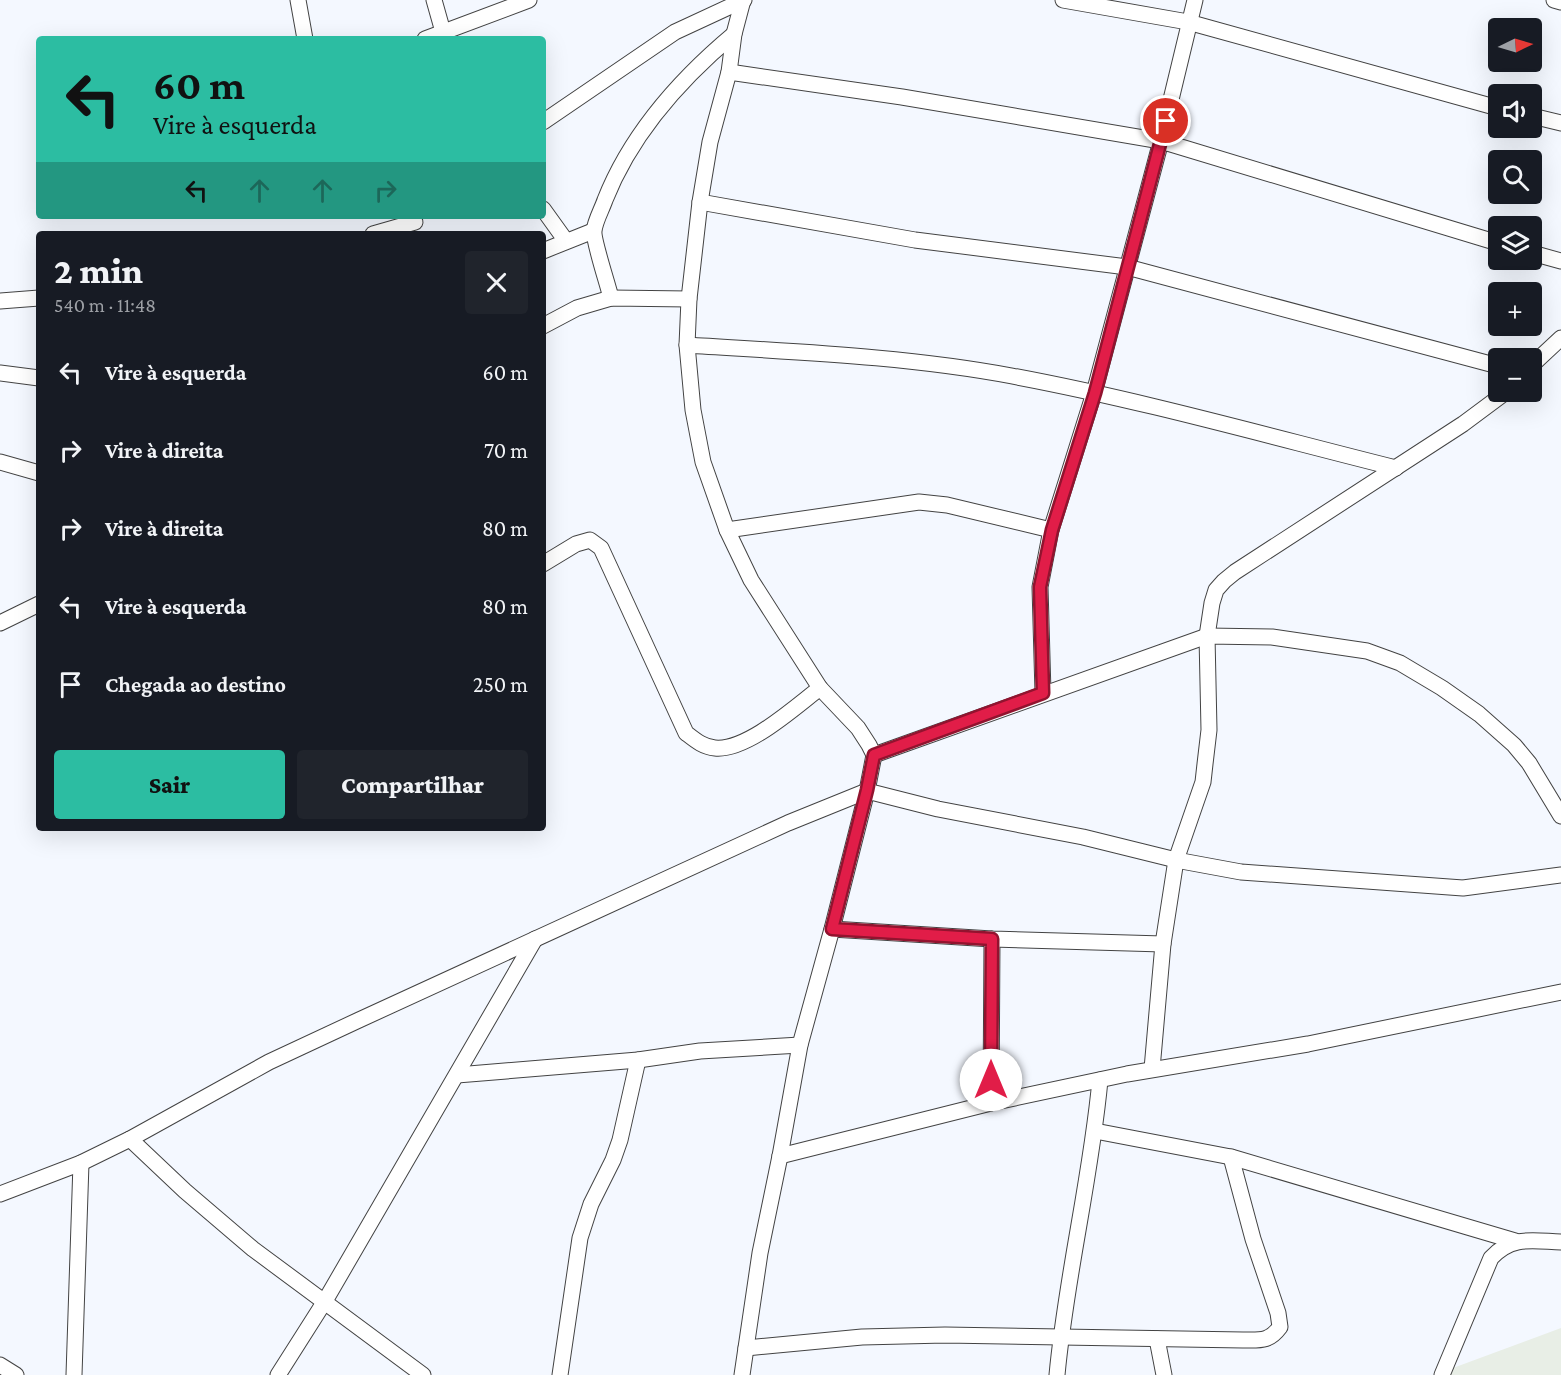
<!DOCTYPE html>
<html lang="pt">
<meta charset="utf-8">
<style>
body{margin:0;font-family:"Crimson Pro",serif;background:#20242c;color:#f1f3f6;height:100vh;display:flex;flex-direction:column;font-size:22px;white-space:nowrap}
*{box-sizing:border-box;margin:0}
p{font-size:20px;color:#9ea1a6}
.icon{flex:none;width:33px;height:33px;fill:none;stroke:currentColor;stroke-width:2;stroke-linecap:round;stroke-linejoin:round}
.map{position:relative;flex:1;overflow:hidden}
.drawer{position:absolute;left:36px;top:231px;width:510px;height:600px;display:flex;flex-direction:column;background:#171b24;border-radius:6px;box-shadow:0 6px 24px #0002}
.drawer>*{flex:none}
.hud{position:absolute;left:36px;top:36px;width:510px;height:183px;border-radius:6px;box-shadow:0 6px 24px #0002;background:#2cbda2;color:#111;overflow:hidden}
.needle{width:39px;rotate:85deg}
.controls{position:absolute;left:1488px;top:18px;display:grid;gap:12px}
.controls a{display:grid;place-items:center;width:54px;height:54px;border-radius:6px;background:#171b24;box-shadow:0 6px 24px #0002;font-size:30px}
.pin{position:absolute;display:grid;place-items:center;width:51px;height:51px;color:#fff;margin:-26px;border:3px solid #fff;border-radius:50%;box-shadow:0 2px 6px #0007}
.me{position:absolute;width:66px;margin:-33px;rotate:0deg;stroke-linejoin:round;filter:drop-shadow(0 0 4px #0008)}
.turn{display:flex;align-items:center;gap:21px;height:126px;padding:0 18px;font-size:27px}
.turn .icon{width:78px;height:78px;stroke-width:2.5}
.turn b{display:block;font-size:42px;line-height:51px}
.lanes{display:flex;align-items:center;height:57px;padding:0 18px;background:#0003;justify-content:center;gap:30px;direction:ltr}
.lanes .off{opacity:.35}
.round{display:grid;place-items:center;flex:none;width:63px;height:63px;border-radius:6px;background:#20242c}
.headline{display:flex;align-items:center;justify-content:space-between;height:102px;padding:0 18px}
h1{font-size:36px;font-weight:800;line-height:45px}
.cta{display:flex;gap:12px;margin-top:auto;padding:12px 18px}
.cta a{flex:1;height:69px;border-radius:6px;background:#2cbda2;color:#111;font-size:24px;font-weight:800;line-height:69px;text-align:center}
.cta a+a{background:#20242c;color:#f1f3f6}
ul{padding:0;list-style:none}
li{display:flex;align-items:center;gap:18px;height:78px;padding:0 18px}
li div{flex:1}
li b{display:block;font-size:22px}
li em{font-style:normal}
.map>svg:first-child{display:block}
.industrial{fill:#e8eee6}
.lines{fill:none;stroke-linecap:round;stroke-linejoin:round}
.minor-casing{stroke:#434343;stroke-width:17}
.minor{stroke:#fff;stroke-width:15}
.route-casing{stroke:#92132f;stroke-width:15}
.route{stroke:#e11d48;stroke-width:10}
</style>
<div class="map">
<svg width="1561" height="1375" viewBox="0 0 1561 1375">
<rect width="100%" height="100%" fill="#f4f8ff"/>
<polygon class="industrial" points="1561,1328 1561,1375 1434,1375"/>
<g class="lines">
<g class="minor-casing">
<g id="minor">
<polyline points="298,0 305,39"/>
<polyline points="434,0 445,39"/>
<polyline points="1063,0 1188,22 1498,108"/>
<polyline points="1554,0 1561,2"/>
<polyline points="425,39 529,0"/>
<polyline points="729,72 902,97 1161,141 1498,243"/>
<polyline points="1532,116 1561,123"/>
<polyline points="543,122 675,32 744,0"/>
<polyline points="700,202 915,240 1127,267 1498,366"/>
<polyline points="543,209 566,241"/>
<polyline points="373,234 415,222"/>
<polyline points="543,251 593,231"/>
<polyline points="1532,253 1561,261"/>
<path d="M611,298C608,285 593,240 594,231C595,221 602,209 605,200C631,134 679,80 734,34"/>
<polyline points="0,301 39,298"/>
<polyline points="543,326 577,308 611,298 689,299"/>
<path d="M687,345C795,352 905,356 1012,376C1141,400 1268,436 1396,468"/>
<polyline points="1532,365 1561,338"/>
<polyline points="0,373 39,378"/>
<polyline points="0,462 39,473"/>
<polyline points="727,530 919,502 947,505 1051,530"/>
<path d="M543,564L576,544L590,540L601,548L686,733C695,740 703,747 715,748C747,751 795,707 820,688"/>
<polyline points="0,623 39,604"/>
<polyline points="1043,693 1040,587 1051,530 1094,393 1161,141 1195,0"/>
<polyline points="874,755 1207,636 1272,637 1367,651 1400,663 1442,688 1479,714 1514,745 1529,763 1561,816"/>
<polyline points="832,929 992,939 1163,944"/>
<polyline points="1152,1069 1163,944 1176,860 1203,782 1205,764 1209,730 1207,636 1212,603 1216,590 1224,581 1235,572 1463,424 1506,392"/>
<polyline points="457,1075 638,1060 700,1051 800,1045"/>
<polyline points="991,1103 992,939"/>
<polyline points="1095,1131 1231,1157 1515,1241"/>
<polyline points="130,1139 185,1191 253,1249 423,1375"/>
<polyline points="780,1156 991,1103 1127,1074 1308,1044 1561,992"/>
<polyline points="0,1194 81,1163 130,1139 269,1062 359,1020 788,823 867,791 938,809 1083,837 1176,860 1241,872 1463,888 1561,875"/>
<polyline points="1157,1339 1164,1375"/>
<path d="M746,1348L862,1337L945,1335L1243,1340C1260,1340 1269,1342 1280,1327L1278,1313L1253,1239L1231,1157"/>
<polyline points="0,1365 16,1375"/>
<polyline points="74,1375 81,1163"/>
<polyline points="278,1375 325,1301 535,939"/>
<polyline points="560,1375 580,1238 591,1204 613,1160 620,1140 638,1060"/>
<polyline points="742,1375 760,1253 780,1156 800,1045 832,929 867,791 874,755 869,745 858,728 820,688 751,580 727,530 703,462 693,410 687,345 689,299 700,202 710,142 729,72 734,34 743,0"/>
<path d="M1057,1375C1066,1276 1091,1179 1100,1080"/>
<path d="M1442,1375L1491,1258C1512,1235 1533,1241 1561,1242"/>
</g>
</g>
<use href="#minor" class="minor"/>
</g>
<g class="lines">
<g class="route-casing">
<polyline id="route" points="991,1080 992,939 832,929 867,790 874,755 1043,693 1040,587 1052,530 1095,393 1166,121"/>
</g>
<use href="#route" class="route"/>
</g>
</svg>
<div class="controls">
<a><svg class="needle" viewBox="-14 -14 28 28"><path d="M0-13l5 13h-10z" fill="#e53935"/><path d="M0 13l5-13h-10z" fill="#9ea1a6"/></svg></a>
<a><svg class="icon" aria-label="sound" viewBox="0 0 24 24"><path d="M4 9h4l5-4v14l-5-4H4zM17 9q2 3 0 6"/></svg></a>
<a><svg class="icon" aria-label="search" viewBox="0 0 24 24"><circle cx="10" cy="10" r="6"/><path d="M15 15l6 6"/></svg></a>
<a><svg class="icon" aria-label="layers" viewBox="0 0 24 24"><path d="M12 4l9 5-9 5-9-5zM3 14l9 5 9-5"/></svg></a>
<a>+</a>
<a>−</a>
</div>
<div class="pin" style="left:1166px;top:121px;background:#d93025"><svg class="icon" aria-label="arrive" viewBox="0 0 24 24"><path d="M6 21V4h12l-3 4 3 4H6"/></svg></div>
<svg class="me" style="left:991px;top:1080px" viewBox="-20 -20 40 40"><circle r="19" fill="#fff"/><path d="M0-13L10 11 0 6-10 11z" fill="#e11d48"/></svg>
<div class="hud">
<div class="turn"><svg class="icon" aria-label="left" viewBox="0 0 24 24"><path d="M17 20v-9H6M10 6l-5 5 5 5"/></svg><div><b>60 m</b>Vire à esquerda</div></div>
<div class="lanes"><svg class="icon" aria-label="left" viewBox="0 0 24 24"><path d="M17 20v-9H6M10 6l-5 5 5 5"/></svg><svg class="icon off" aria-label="ahead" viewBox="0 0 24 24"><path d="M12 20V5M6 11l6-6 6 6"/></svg><svg class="icon off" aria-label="ahead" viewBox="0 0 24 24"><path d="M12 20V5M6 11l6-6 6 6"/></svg><svg class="icon off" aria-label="right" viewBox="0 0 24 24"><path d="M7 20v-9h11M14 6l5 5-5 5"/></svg></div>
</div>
<section class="drawer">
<div class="headline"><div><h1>2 min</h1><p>540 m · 11:48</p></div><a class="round"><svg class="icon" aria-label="close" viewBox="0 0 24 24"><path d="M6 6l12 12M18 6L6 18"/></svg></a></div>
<ul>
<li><svg class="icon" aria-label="left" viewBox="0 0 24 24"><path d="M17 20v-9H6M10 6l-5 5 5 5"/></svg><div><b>Vire à esquerda</b></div><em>60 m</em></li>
<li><svg class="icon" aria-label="right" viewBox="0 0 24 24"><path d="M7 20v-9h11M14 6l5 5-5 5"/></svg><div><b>Vire à direita</b></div><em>70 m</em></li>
<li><svg class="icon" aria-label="right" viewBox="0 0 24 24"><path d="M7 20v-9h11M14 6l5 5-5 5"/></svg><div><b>Vire à direita</b></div><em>80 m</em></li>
<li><svg class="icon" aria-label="left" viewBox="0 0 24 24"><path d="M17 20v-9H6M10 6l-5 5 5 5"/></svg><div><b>Vire à esquerda</b></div><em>80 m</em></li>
<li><svg class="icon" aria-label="arrive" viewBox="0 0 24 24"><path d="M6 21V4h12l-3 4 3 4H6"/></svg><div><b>Chegada ao destino</b></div><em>250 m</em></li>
</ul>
<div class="cta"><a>Sair</a><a>Compartilhar</a></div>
</section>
</div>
